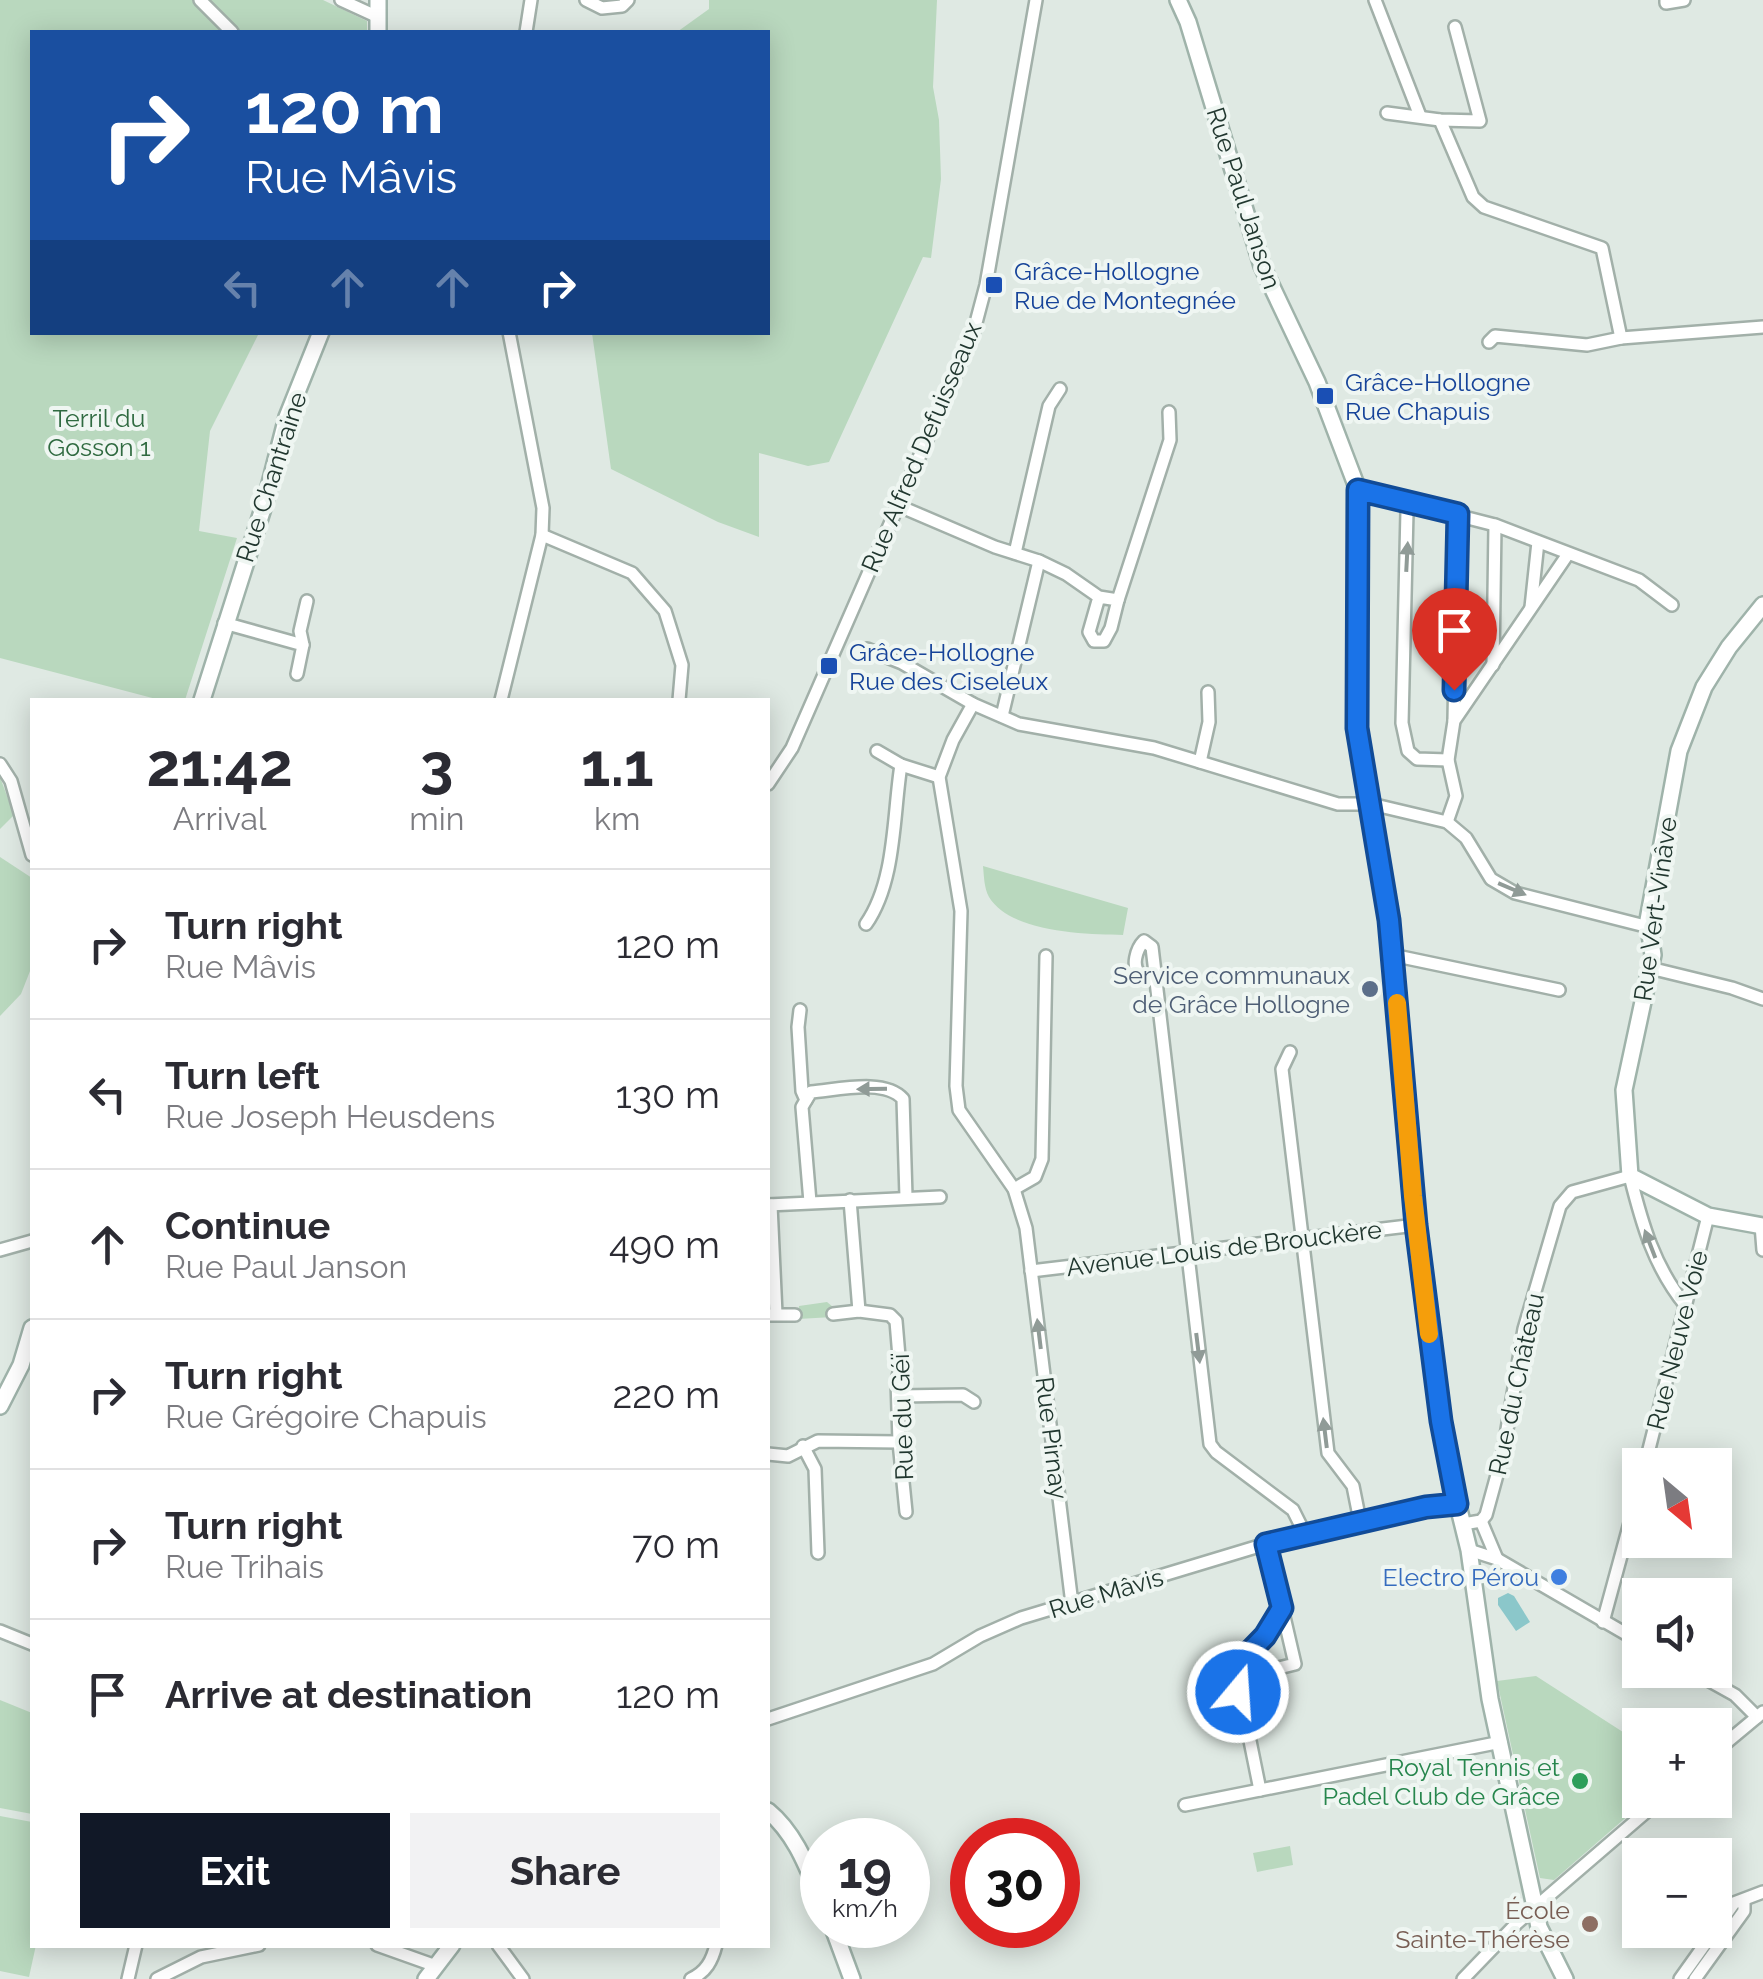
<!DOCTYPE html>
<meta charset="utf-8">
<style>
body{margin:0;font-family:Raleway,sans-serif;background:#f2f2f3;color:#2b2b33;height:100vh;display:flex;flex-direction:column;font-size:38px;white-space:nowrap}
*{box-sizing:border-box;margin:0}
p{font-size:32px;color:#7c7c81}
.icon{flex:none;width:55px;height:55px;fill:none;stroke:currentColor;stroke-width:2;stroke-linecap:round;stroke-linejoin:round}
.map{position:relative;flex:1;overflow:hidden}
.side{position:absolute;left:30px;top:698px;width:740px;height:1250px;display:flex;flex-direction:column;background:#fff;border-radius:0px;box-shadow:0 5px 25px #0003}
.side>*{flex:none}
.top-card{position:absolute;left:30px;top:30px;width:740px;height:305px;border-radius:0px;box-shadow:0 5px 25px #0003;background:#1a4fa0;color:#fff;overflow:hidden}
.needle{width:65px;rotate:151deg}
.controls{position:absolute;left:1622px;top:1448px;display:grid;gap:20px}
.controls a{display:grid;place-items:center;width:110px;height:110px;border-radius:0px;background:#fff;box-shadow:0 5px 25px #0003;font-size:50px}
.speed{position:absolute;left:800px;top:1818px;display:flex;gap:20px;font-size:50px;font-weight:700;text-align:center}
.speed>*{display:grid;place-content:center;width:130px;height:130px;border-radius:50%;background:#fff;box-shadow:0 5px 25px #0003;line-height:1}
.speed small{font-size:25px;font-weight:400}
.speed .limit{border:15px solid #d22;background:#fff;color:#111}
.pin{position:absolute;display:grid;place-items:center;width:85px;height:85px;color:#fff;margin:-102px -42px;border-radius:50% 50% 50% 0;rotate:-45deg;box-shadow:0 0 10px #0007}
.pin .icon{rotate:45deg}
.me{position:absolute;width:110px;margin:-55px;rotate:18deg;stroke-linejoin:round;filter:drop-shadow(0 0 8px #0008)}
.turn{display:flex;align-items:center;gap:35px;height:210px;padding:0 50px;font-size:45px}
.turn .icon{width:130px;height:130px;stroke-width:2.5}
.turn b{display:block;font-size:70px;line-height:85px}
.lanes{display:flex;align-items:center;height:95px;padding:0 50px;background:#0003;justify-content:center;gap:50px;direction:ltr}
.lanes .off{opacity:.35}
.eta{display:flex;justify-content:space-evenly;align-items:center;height:170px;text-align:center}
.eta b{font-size:60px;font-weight:700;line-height:70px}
.action{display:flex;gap:20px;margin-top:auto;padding:20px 50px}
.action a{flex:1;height:115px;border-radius:0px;background:#111827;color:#fff;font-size:40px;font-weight:700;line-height:115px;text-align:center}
.action a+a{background:#f2f2f3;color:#2b2b33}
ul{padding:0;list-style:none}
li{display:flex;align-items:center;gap:30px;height:150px;padding:0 50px;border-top:2px solid #e1e1e2}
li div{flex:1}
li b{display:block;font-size:38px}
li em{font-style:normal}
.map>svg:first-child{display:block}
.green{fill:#b9d8be}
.water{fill:#8bc7ca}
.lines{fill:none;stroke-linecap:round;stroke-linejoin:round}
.street-casing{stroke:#a2b0a9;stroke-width:16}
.secondary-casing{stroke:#9fb3aa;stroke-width:20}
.street{stroke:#fff;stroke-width:11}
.secondary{stroke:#fff;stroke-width:15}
.oneway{fill:#909b97}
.route-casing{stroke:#114b97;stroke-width:25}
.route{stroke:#1a73e8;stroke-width:18}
.slow{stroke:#f59e0b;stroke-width:18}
.transit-dot{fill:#1a4fb4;stroke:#eff6f2;stroke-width:4}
.service-dot{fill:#5c6f8a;stroke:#eff6f2;stroke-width:4}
.shop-dot{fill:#3f7fe0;stroke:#eff6f2;stroke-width:4}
.leisure-dot{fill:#2e9e5b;stroke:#eff6f2;stroke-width:4}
.education-dot{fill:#8d6e63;stroke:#eff6f2;stroke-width:4}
.labels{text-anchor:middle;stroke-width:8;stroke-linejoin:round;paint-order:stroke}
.street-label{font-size:25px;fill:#21372f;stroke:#eff6f2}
.transit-label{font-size:25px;fill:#164399;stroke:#eff6f2;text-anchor:start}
.park-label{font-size:25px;fill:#2f6a40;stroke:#eff6f2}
.service-label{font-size:25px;fill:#4e5e75;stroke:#eff6f2;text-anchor:end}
.shop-label{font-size:25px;fill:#366cbe;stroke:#eff6f2;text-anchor:end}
.leisure-label{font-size:25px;fill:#27864d;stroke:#eff6f2;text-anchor:end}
.education-label{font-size:25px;fill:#785e54;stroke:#eff6f2;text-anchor:end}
</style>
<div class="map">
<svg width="1763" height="1979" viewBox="0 0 1763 1979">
<rect width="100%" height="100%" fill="#dfe9e3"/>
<g class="green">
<polygon points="0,0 323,0 367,21 367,32 32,32 32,332 259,333 210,431 199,531 237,538 185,700 160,700 0,658"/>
<polygon points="709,0 937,0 933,87 939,120 941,179 931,258 923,257 829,462 808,466 759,453 759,537 718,522 611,469 592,333 768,332 768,32 677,32 709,9"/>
<polygon points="0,777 14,815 0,829"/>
<polygon points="0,857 32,878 32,966 21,994 0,1016"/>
<path d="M983,866L1128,908L1123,935C1085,934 1011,933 989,897C984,888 984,876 983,866Z"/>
<polygon points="827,1302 833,1307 833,1317 798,1319 799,1306"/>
<polygon points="1536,1676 1640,1743 1640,1800 1646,1800 1554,1880 1540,1878 1497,1681"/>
<polygon points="0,1700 32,1713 32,1814 0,1808"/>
<polygon points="0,1816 32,1822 32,1945 36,1945 29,1977 0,1971"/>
<polygon points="1290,1846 1293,1865 1257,1872 1253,1853"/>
</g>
<polygon class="water" points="1508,1593 1514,1596 1530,1622 1516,1631 1498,1605 1498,1598"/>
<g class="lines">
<g class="street-casing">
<g id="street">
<polyline points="200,0 232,32"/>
<polyline points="341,0 378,17"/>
<polyline points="586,0 602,8 622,6 628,0"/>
<polyline points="1375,0 1420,116"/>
<polyline points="1666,0 1666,3 1684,0"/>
<polyline points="526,32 531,0"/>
<polyline points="1387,113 1440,120 1480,121 1455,27"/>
<polyline points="1440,120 1473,197 1484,207 1602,248 1621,338"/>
<polyline points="1489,342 1495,336 1587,345 1621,338 1763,327"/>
<polyline points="1358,490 1495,525 1639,580 1672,605"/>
<polyline points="1410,502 1407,511 1402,723 1408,751 1417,759 1448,760"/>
<polyline points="899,506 995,547 1039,561 1066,574 1099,597 1089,632 1094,641 1104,641 1111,628 1118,600 1099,597"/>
<polyline points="542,535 632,573 665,611 682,665 679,700"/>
<polyline points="1015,553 1049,406 1060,389"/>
<polyline points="1118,600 1170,440 1169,412"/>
<polyline points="1531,607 1538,542"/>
<polyline points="224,623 303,645 297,674"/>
<polyline points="303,645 300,631 307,601"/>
<polyline points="867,649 902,663 973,704 1019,724 1154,748 1338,804 1371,804 1447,822 1466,838 1491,879 1515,893 1649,927"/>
<polyline points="1493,665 1495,525"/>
<polyline points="501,700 542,535 543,508 509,332"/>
<polyline points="973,704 953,740 939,777 961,911 956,1086 959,1110 1014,1189 1026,1228 1072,1604"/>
<polyline points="1002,716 1039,561"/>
<polyline points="1454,720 1458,514"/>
<polyline points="877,751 901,765 939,777"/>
<polyline points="1200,762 1209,722 1208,692"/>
<polyline points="0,764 11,781 32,855"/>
<polyline points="768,784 792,748 973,334 986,285 1036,0"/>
<polyline points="1447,822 1456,796 1448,760 1454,721 1568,554"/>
<path d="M866,924C896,881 893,815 901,765"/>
<polyline points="1392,955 1559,990"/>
<polyline points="1650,968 1732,988 1763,999"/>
<path d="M1154,981C1150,978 1145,978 1141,975C1130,967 1137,948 1144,941L1152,947L1210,1444L1216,1452L1293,1510L1305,1534"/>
<polyline points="800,1010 798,1027 802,1091 806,1100 802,1107 810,1202"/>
<polyline points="1290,1052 1282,1069 1328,1453 1353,1486 1360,1521"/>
<path d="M806,1100L811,1092C837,1090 885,1078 903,1099L906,1197"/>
<polyline points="1014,1189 1035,1177 1042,1159 1046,956"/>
<polyline points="850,1200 859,1311"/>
<polyline points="768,1205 940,1197"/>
<polyline points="771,1205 776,1314"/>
<polyline points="1761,1225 1763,1250"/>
<polyline points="0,1250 32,1241"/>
<polyline points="1031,1271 1416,1225"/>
<polyline points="833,1314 859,1311 890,1315 896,1321 900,1369 897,1380 899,1442 906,1512"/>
<polyline points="768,1315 795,1315"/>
<polyline points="900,1396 963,1395 974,1402"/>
<polyline points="803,1446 815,1469 818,1553"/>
<polyline points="768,1454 788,1456 818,1441 899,1442"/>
<polyline points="1645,1465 1708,1216"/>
<polyline points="1481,1521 1497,1559"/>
<path d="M1463,1524L1481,1521L1486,1515L1503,1453L1524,1329L1560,1206L1572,1192L1630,1176C1642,1224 1654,1267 1686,1306"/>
<polyline points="1469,1550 1497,1559 1640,1642"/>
<polyline points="1603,1622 1640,1486"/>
<polyline points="0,1631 32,1644"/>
<polyline points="1690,1670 1735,1695 1757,1717"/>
<polyline points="1238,1692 1258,1673 1295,1664 1282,1608"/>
<polyline points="768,1719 933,1664 980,1636 1021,1618 1266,1544 1427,1507 1457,1504"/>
<polyline points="1715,1752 1763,1712"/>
<polyline points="1260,1790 1235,1667 1265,1636 1282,1608 1266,1544"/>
<polyline points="1185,1805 1501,1742"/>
<polyline points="1715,1930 1734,1903 1763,1892"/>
<polyline points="377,1945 436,1966"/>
<polyline points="498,1945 523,1979"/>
<polyline points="128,1979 136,1945"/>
<polyline points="157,1979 201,1957 259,1945"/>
<path d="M691,1979C706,1972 712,1961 716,1945"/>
<polyline points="1463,1979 1517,1923 1660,1800"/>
<polyline points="1680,1979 1715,1930"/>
<polyline points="1695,1979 1744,1911 1744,1900"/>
</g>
</g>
<g class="secondary-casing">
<g id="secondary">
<polyline points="378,0 378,32"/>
<polyline points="1178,0 1188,22 1262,266 1317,382 1358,490 1357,727 1389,920 1410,1168 1435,1376 1453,1485 1469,1550 1490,1699 1535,1907 1539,1927 1565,1979"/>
<polyline points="1763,605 1729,647 1704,687 1679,751 1648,920 1653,955 1624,1090 1630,1176 1708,1216 1763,1226"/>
<polyline points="202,700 266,499 287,417 321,332"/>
<polyline points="0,1406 21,1365 32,1328"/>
<path d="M768,1811C796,1834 808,1869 822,1902"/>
<polyline points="832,1925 852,1979"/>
<polyline points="426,1979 452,1945"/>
</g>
</g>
<use href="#street" class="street"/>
<use href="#secondary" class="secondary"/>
</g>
<defs><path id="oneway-solid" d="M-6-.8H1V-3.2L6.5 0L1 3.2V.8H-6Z" transform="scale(2.5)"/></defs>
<g class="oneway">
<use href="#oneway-solid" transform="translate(1407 557) rotate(-87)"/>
<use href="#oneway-solid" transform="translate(1512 889) rotate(23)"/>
<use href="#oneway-solid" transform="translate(872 1089) rotate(179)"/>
<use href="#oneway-solid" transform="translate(1650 1244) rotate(-111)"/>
<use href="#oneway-solid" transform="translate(1039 1334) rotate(-97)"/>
<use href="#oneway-solid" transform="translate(1198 1348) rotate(83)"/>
<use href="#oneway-solid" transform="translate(1325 1433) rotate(-97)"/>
</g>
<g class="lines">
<g class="route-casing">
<polyline id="route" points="1238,1692 1235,1667 1265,1636 1282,1608 1266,1544 1426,1507 1457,1504 1441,1421 1416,1225 1389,920 1357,728 1358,490 1458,514 1454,690"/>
</g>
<use href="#route" class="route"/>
<polyline class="slow" points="1397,1003 1413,1196 1429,1334"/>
</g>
<g class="transit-dot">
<rect x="984" y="275" width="20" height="20" rx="5"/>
<rect x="1315" y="386" width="20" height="20" rx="5"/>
<rect x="819" y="656" width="20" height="20" rx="5"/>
</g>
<circle class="service-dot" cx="1370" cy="989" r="10"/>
<circle class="shop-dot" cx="1559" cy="1577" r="10"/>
<circle class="leisure-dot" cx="1580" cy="1781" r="10"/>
<circle class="education-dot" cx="1590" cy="1924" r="10"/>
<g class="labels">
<g class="street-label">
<text transform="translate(1244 198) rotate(72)" y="9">Rue Paul Janson</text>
<text transform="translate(921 447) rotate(-67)" y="9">Rue Alfred Defuisseaux</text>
<text transform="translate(271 477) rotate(-72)" y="9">Rue Chantraine</text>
<text transform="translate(1655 909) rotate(-82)" y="9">Rue Vert-Vinâve</text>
<text transform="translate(1224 1248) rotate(-7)" y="9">Avenue Louis de Brouckère</text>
<text transform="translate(1677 1340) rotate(-76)" y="9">Rue Neuve Voie</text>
<text transform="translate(1516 1384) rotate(-78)" y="9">Rue du Château</text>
<text transform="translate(902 1417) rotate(-92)" y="9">Rue du Géï</text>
<text transform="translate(1052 1438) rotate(83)" y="9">Rue Pirnay</text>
<text transform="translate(1106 1593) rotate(-17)" y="9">Rue Mâvis</text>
</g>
<g class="transit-label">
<text x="1014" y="280">Grâce-Hollogne<tspan x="1014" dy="29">Rue de Montegnée</tspan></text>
<text x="1345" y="391">Grâce-Hollogne<tspan x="1345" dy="29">Rue Chapuis</tspan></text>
<text x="849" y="661">Grâce-Hollogne<tspan x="849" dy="29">Rue des Ciseleux</tspan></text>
</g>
<g class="park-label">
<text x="99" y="427">Terril du<tspan x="99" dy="29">Gosson 1</tspan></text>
</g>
<g class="service-label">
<text x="1350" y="984">Service communaux<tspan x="1350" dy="29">de Grâce Hollogne</tspan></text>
</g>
<g class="shop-label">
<text x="1539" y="1586">Electro Pérou</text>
</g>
<g class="leisure-label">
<text x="1560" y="1776">Royal Tennis et<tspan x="1560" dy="29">Padel Club de Grâce</tspan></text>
</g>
<g class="education-label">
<text x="1570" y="1919">École<tspan x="1570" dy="29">Sainte-Thérèse</tspan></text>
</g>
</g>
</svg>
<div class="controls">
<a><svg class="needle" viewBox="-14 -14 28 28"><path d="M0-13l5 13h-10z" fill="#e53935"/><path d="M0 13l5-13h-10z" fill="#7c7c81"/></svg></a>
<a><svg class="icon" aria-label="sound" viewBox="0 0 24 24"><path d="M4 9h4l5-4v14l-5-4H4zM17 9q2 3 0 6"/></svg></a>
<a>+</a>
<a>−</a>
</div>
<div class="speed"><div>19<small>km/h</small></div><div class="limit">30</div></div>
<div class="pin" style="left:1454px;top:690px;background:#d93025"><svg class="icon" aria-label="arrive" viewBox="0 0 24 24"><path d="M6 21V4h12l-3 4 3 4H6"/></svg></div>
<svg class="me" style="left:1238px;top:1692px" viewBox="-20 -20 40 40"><circle r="17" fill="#1a73e8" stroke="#fff" stroke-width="3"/><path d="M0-11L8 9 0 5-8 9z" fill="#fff"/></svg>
<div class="top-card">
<div class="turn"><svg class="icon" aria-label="right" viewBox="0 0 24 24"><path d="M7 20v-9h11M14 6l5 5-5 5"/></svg><div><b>120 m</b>Rue Mâvis</div></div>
<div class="lanes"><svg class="icon off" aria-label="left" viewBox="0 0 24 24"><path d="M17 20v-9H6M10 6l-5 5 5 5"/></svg><svg class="icon off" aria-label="ahead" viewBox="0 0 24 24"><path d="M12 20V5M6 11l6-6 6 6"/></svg><svg class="icon off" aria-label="ahead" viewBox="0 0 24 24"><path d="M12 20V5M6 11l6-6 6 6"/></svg><svg class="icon" aria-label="right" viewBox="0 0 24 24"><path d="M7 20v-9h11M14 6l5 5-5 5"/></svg></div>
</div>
<section class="side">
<div class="eta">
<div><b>21:42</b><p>Arrival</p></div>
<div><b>3</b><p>min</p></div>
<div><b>1.1</b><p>km</p></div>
</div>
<ul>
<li><svg class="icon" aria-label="right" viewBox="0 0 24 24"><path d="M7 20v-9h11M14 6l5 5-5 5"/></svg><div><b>Turn right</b><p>Rue Mâvis</p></div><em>120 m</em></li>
<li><svg class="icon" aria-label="left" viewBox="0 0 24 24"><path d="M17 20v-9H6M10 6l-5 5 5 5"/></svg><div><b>Turn left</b><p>Rue Joseph Heusdens</p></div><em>130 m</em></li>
<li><svg class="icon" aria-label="ahead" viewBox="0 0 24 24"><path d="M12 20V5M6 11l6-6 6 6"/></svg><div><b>Continue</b><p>Rue Paul Janson</p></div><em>490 m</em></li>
<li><svg class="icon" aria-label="right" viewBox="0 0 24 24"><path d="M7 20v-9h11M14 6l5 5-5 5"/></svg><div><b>Turn right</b><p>Rue Grégoire Chapuis</p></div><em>220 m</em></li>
<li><svg class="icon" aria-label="right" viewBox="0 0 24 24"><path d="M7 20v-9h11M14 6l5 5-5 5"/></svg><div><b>Turn right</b><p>Rue Trihais</p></div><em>70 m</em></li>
<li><svg class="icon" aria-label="arrive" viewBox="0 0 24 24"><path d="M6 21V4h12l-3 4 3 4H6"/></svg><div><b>Arrive at destination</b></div><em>120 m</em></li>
</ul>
<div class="action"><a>Exit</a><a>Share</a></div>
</section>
</div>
